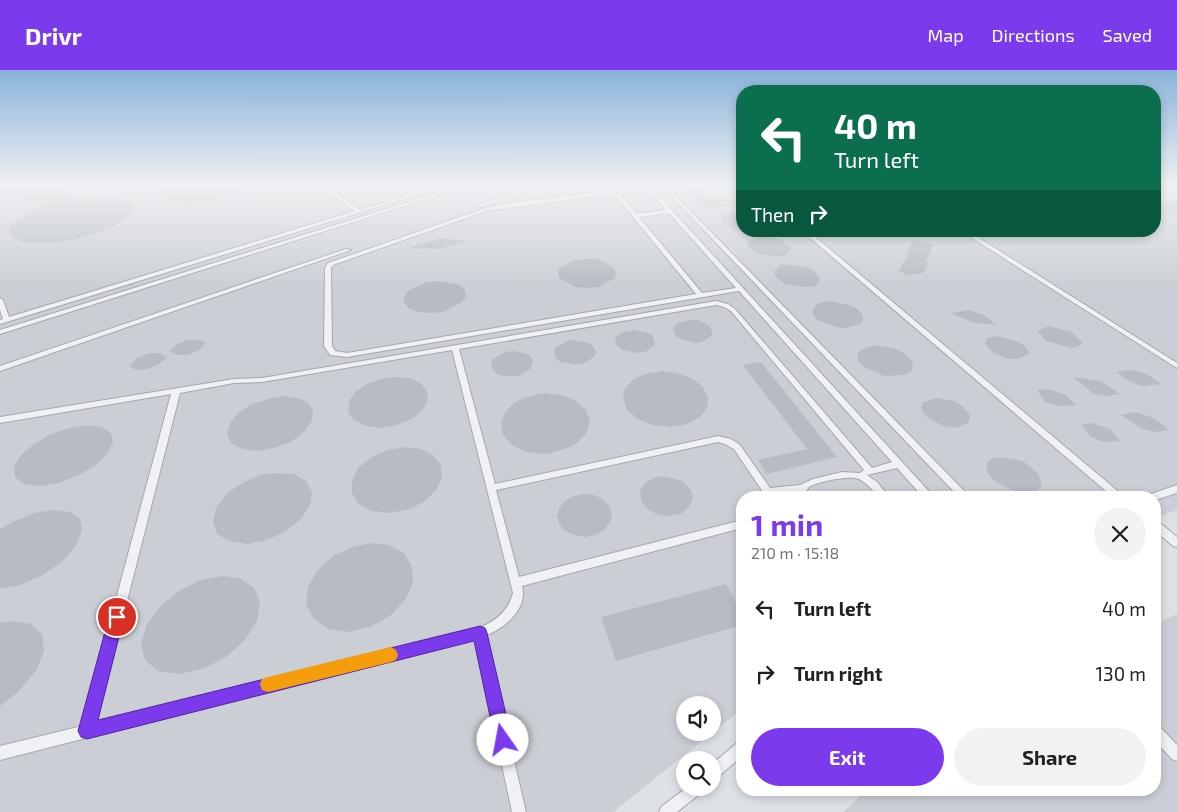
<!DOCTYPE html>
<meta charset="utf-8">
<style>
body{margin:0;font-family:"Exo 2",sans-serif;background:#f2f2f2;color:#202124;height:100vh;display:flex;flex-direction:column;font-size:19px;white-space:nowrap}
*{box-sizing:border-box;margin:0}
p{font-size:16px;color:#757577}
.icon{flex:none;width:28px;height:28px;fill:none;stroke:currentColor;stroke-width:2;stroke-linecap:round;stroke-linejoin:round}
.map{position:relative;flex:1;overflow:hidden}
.details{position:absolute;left:736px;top:421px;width:425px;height:305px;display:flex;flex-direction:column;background:#fff;border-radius:20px;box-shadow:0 2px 8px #0003}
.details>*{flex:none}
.banner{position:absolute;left:736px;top:15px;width:425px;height:152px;border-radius:20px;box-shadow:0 2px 8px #0003;background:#0b6e4f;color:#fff;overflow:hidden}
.tools{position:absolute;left:676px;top:626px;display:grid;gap:10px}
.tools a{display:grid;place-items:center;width:45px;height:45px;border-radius:50%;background:#fff;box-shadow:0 2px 8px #0003;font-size:25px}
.pin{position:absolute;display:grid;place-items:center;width:42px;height:42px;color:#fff;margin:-21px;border:2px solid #fff;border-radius:50%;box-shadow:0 1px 5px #0007}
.me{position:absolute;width:55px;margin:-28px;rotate:348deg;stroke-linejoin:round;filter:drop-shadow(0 0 4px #0008)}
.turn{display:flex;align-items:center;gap:18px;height:105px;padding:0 15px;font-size:22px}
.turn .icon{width:65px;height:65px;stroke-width:2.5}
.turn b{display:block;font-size:35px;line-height:42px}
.then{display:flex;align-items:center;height:48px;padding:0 15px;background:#0003;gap:10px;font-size:19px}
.round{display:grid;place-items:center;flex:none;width:52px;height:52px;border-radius:26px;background:#f2f2f2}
.head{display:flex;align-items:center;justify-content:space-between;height:85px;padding:0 15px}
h1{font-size:30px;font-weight:700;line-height:38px;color:#7c3aed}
.button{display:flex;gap:10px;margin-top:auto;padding:10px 15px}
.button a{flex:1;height:58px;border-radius:30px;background:#7c3aed;color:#fff;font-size:20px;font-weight:700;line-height:58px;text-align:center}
.button a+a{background:#f2f2f2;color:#202124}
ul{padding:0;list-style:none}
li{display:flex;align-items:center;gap:15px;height:65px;padding:0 15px}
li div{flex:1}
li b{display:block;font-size:19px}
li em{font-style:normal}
header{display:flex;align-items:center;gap:30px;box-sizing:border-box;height:70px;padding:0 25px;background:#7c3aed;color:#fff}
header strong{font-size:24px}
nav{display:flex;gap:28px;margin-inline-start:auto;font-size:18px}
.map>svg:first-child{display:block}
.built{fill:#cbcfd5;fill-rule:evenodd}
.building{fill:#b7bcc4}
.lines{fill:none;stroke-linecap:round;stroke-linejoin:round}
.lane-casing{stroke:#a3a7ae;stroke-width:2}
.lane{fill:#eff1f4;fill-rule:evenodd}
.route{fill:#7c3aed;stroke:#51269a}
.slow{fill:#f59e0b}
</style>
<header>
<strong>Drivr</strong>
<nav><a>Map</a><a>Directions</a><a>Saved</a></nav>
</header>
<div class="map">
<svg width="1177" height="742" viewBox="0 0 1177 742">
<rect width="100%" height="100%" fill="#dde0e5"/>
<g class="built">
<path d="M0,114H742V161H1155V114H1177V440L1155,448V428H742V639L613,742H0ZM685,635H712V662H685Z"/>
<polygon points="1177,544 1177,742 843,742 867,720 1155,720 1155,554"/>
</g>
<g class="building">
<polygon points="0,114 85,114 67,123 118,127 130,132 133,139 127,147 113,157 91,165 66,171 41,173 22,172 11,166 9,158 18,149 50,132 0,128"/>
<polygon points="160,114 264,114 232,127 189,134 171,132 159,128 155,121"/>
<polygon points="668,114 702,114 707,117 707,125 740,133 740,135 711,138 700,137 694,134 695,124 671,119"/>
<polygon points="1177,130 1177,146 1155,139 1155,132"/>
<polygon points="742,141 742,160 730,157 722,151 722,144"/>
<polygon points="764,166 780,169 792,178 784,187 758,184 748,177 748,171"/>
<polygon points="440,168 468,171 441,179 409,178"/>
<polygon points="914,171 922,171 934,175 926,191 929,191 923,203 908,205 899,201 909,183 905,184"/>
<polygon points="586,189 597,189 613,197 616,202 615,208 599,217 588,218 576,217 560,209 558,203 560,198 575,190"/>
<polygon points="781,194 808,197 815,201 820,209 816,216 803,217 785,214 775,206 774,202"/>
<polygon points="439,211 460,215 465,220 466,226 462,232 443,242 431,243 419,242 410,239 404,233 404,227 408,221 427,212"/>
<polygon points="830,231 849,235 857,239 862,244 863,249 861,254 846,258 836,257 818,250 813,245 813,240 816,235 822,232"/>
<polygon points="968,240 982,244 997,255 974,253 951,243"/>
<polygon points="690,250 698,250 710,256 713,265 704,271 696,273 681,269 676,266 673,261 674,257 677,253"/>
<polygon points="1049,256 1072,262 1083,273 1077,277 1071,278 1046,271 1037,261"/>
<polygon points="634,260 648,263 653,266 655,275 645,282 637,283 622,280 617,276 615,272 616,267 620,263"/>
<polygon points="997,266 1019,272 1026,277 1030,284 1017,289 1008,289 992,282 985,274 987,268"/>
<polygon points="188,270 199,270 206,273 199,280 188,285 177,285 169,281 177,274"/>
<polygon points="574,270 589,273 594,277 596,282 594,287 583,294 575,295 560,292 555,287 554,283 555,278 567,271"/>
<polygon points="875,275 896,279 905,284 911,290 913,296 911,302 904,305 884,306 864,297 858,291 857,285 860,280"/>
<polygon points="513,281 528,284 532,288 533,293 531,298 519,306 503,306 496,303 492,299 491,294 493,289 505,282"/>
<polygon points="149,283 160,283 167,287 159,294 148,299 136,300 129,296 137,288"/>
<polygon points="761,292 837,387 767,404 758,390 807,379 743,295"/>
<polygon points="1130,300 1147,304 1161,314 1141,316 1129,311 1116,302"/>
<polygon points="661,301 677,303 691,308 702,316 708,327 707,338 700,347 687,354 671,357 653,355 638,349 627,340 623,329 625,318 633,310 645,304"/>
<polygon points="396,307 410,308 421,313 427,321 428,330 423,340 412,349 397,355 381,358 365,356 354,350 348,342 349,332 355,322 367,314 381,309"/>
<polygon points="1073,307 1101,311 1120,324 1106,326 1094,324"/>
<polygon points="1047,319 1064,324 1077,335 1057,336 1045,332 1037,320"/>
<polygon points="546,323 562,325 576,331 586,340 590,351 587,363 577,373 563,380 545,384 527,382 512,375 503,365 501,353 505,342 515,332 530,326"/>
<polygon points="284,326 298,328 308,333 313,341 312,351 304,362 291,372 274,378 257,381 242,379 231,373 227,364 230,353 238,343 252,334 268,329"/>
<polygon points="936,328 954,331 962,336 968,342 970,347 968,353 956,358 946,357 929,349 923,343 921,337 923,332"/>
<polygon points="1135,342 1154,348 1169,360 1155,362 1142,359 1121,345"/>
<polygon points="1092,353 1110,359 1120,371 1103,372 1091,367 1081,355"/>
<polygon points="88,355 102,357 111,363 113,372 108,383 96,395 79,405 59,413 40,416 24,414 15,407 14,397 21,385 34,374 51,364 70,358"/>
<polygon points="405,377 421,379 433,385 441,395 442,407 436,420 424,432 407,440 388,443 371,441 358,434 352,423 352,410 359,397 372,387 388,380"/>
<polygon points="1001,387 1022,391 1031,397 1038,404 1041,411 1041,417 1035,422 1016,422 996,412 989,405 986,398 988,392 993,388"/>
<polygon points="278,403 294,404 306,411 312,422 310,435 301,449 286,461 267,470 247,474 229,471 217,464 213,452 216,438 226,424 242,413 260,405"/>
<polygon points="663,406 682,411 689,417 693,425 692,432 687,439 680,444 670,446 659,445 649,440 643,434 640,426 641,418 646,412 653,408"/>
<polygon points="584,424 594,425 603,429 609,436 612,444 610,452 605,459 596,465 585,467 575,465 565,461 559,454 557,446 559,438 565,431 574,426"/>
<polygon points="54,440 70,442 80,449 82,461 76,476 62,492 41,506 17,516 0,519 0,459 12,452 34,443"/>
<polygon points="371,473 389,475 404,483 412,497 413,513 405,530 390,546 370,557 348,562 328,559 313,548 306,534 308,516 318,500 333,486 352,477"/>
<polygon points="223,506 241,509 254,518 260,532 257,551 245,570 226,587 203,599 179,604 158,601 145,590 141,573 147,554 160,536 179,521 201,510"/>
<polygon points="726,514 742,545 742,555 616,591 601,547"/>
<polygon points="12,551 31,554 42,564 44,581 36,601 17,623 0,636 0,553"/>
</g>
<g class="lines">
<g class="lane-casing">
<g id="lane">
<polygon points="318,114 323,114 360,140 445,114 452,114 0,254 0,250 3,249 0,240 0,228 3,230 9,247 355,141"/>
<polygon points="466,114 473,114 0,264 0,260"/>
<polygon points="541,114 548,114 480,137 475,136"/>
<path d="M643,114H648L935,428H924L897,398L867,405L877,412L890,428H879C874,421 867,413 859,409C849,405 818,412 809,417C806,420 805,424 804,428H794L796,422L775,425L777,428H767L734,379L725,374L718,372L496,420L519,507L742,450V458L522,516C528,539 505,558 485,566L526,742H512L475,569L0,690V676L82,656L171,324L0,353V347L234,309L262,308L716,231L728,234L735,239L872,398L892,392L739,221L347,287L330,285L324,276L325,198L328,193L483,139L499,135L603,121L620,124L637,144L666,140ZM603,125L616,126L696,224L347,283L335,281L332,276L331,198L333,195L486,141ZM669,143L736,218L702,223L639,147ZM716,235L724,237L731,241L864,400L860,403L842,402L813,409L800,415L770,418L740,375L731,369L718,366L495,414L459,279ZM452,280L513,523C508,541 496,551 479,558L96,653L180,323L234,313L262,312Z"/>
<polygon points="660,114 664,114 971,428 960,428"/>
<polygon points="802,161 826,161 813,165 1126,428 1114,428"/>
<polygon points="961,161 968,161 1177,293 1177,298"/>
<polygon points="346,179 351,180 0,301 0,296"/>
<polygon points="1177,415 1177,423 1155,430 1155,428 1146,428 1148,425"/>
<polygon points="1155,451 1159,452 1177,467 1177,477 1173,476 1155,461"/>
<polygon points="1155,656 1160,657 1177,675 1177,691 1172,689 1155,671"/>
<polygon points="742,671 742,686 717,708 712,710 712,694 737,673"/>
<polygon points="686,718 703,718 701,723 677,742 659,742 661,737"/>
</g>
</g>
<use href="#lane" class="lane"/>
</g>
<linearGradient id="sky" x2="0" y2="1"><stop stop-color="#89b2d8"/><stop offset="0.53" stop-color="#f0f1f3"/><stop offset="1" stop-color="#f0f1f3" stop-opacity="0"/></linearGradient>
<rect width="1177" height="217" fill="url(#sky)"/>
<polygon class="route" points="117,541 122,543 124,547 98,650 480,556 485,558 487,563 512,670 509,676 503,679 497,676 495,670 474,571 87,669 81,667 78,661 109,547 111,543"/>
<polygon class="slow" points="391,577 396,580 398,585 396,590 391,592 268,622 262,620 260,614 262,609 268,607"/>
</svg>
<div class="tools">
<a><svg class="icon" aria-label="sound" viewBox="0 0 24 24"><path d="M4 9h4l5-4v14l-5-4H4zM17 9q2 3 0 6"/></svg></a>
<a><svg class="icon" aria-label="search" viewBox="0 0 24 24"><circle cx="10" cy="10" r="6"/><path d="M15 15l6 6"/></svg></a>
</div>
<div class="pin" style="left:117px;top:547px;background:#d93025"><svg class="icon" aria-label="arrive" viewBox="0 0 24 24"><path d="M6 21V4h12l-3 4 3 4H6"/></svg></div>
<svg class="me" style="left:503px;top:670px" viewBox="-20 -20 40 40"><circle r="19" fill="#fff"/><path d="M0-13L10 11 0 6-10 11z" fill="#7c3aed"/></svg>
<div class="banner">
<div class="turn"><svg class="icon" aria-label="left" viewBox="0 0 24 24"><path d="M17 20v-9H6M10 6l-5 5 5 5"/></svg><div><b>40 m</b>Turn left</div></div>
<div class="then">Then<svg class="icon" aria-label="right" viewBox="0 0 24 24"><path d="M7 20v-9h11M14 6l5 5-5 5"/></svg></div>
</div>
<section class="details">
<div class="head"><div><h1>1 min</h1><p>210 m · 15:18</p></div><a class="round"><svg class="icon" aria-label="close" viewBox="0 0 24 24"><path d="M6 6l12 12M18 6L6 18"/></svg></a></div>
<ul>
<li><svg class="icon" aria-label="left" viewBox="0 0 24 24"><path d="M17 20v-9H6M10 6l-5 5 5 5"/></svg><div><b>Turn left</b></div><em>40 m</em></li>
<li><svg class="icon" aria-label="right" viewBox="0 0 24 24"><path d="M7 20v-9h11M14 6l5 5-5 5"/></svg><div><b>Turn right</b></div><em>130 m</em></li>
</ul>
<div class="button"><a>Exit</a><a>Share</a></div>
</section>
</div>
